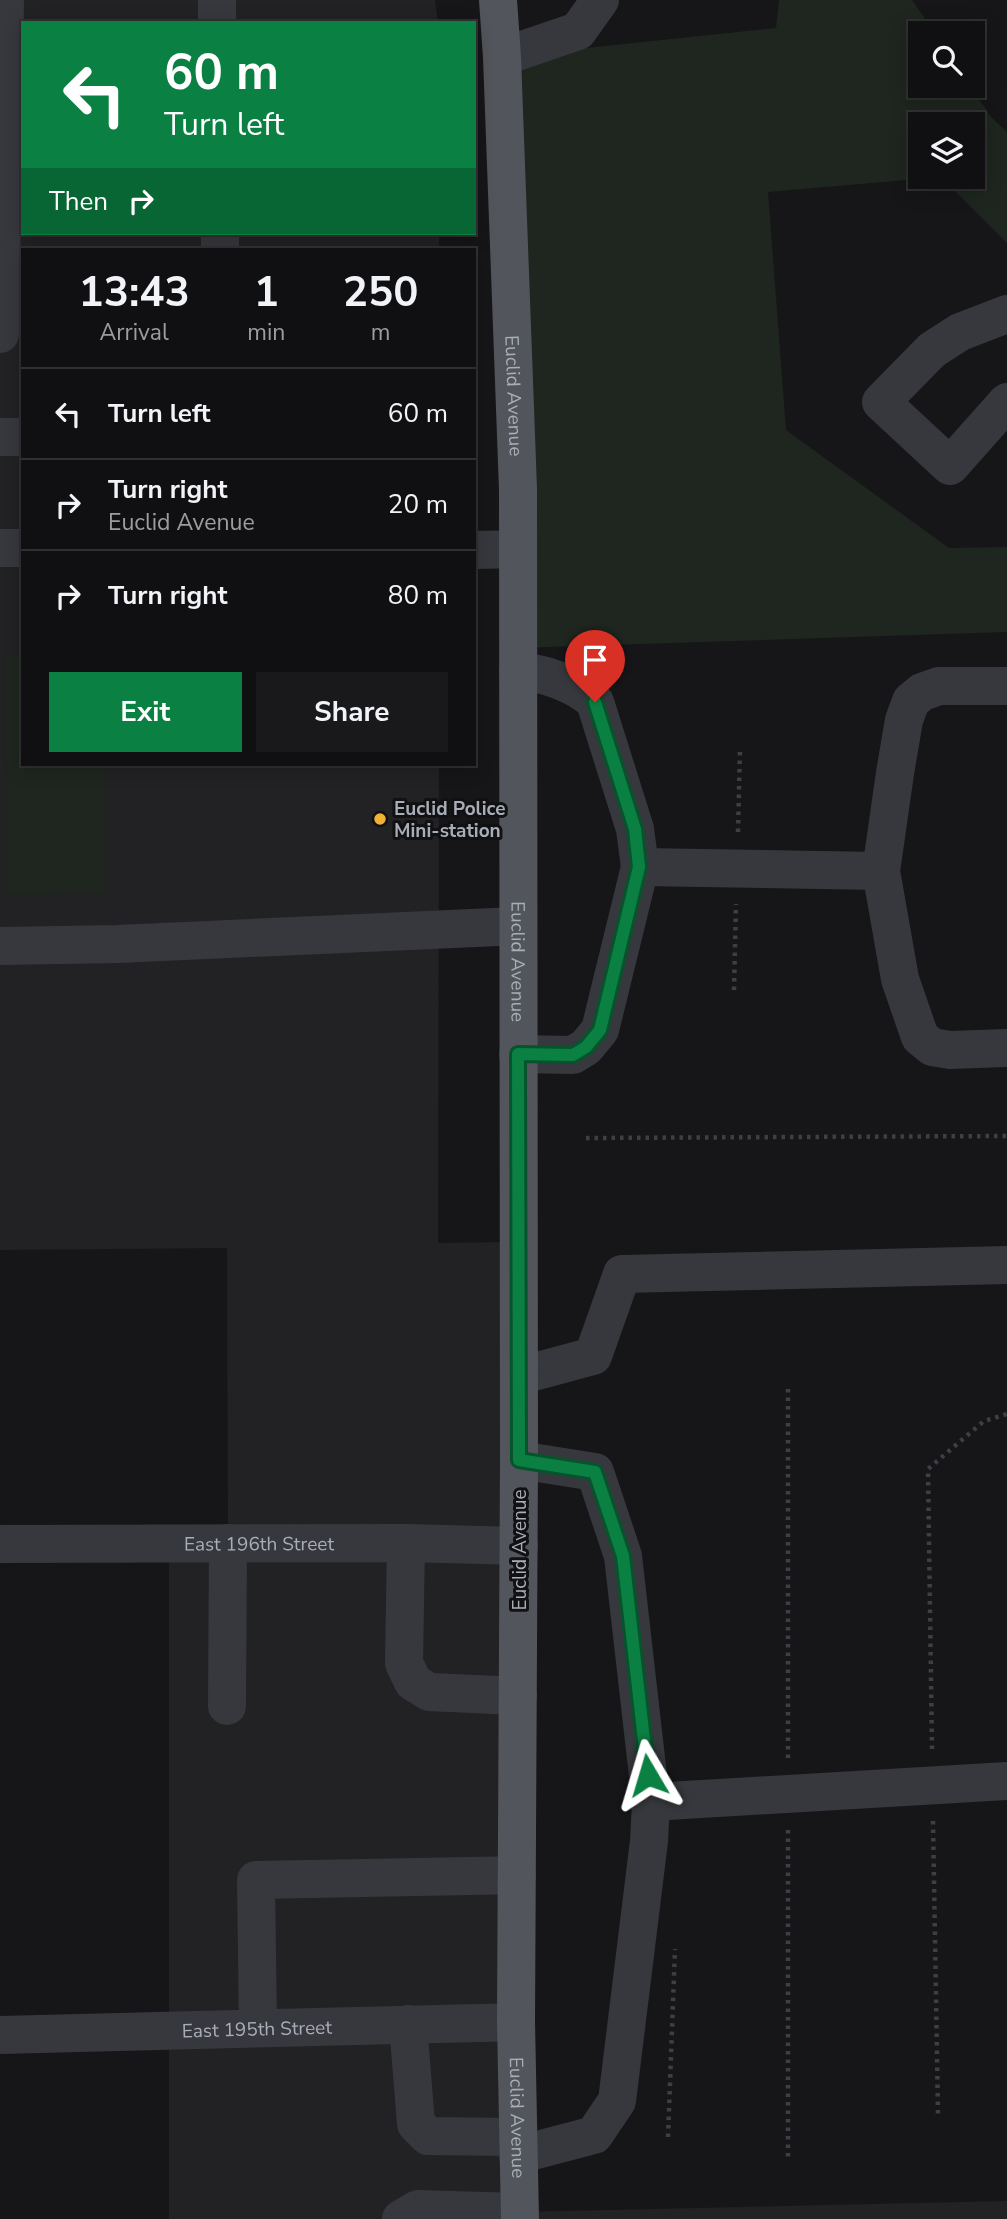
<!DOCTYPE html>
<style>
body{margin:0;font-family:"Nunito Sans",sans-serif;background:#19191b;color:#f1f3f6;height:100vh;display:flex;flex-direction:column;font-size:26px;white-space:nowrap}
*{box-sizing:border-box;margin:0}
p{font-size:23px;color:#9c9d9f}
.icon{flex:none;width:38px;height:38px;fill:none;stroke:currentColor;stroke-width:2;stroke-linecap:round;stroke-linejoin:round}
.map{position:relative;flex:1;overflow:hidden}
.drawer{position:absolute;left:21px;top:248px;width:455px;height:518px;display:flex;flex-direction:column;background:#101012;border-radius:0px;box-shadow:0 4px 18px #0003,0 0 0 2px #303032}
.drawer>*{flex:none}
.banner{position:absolute;left:21px;top:21px;width:455px;height:214px;border-radius:0px;box-shadow:0 4px 18px #0003,0 0 0 2px #303032;background:#0b8043;color:#fff;overflow:hidden}
.controls{position:absolute;left:908px;top:21px;display:grid;gap:14px}
.controls a{display:grid;place-items:center;width:77px;height:77px;border-radius:0px;background:#101012;box-shadow:0 4px 18px #0003,0 0 0 2px #303032;font-size:35px}
.pin{position:absolute;display:grid;place-items:center;width:60px;height:60px;color:#fff;margin:-72px -30px;border-radius:50% 50% 50% 0;rotate:-45deg;box-shadow:0 0 7px #0007}
.pin .icon{rotate:45deg}
.me{position:absolute;width:77px;margin:-38px;rotate:353deg;stroke-linejoin:round;filter:drop-shadow(0 0 5px #0008)}
.turn{display:flex;align-items:center;gap:24px;height:147px;padding:0 28px;font-size:32px}
.turn .icon{width:91px;height:91px;stroke-width:2.5}
.turn b{display:block;font-size:49px;line-height:60px}
.then{display:flex;align-items:center;height:66px;padding:0 28px;background:#0003;gap:14px;font-size:26px}
.eta{display:flex;justify-content:space-evenly;align-items:center;height:119px;text-align:center}
.eta b{font-size:42px;font-weight:700;line-height:49px}
.cta{display:flex;gap:14px;margin-top:auto;padding:14px 28px}
.cta a{flex:1;height:80px;border-radius:0px;background:#0b8043;color:#fff;font-size:28px;font-weight:700;line-height:80px;text-align:center}
.cta a+a{background:#19191b;color:#f1f3f6}
ul{padding:0;list-style:none}
li{display:flex;align-items:center;gap:21px;height:91px;padding:0 28px;border-top:2px solid #303032}
li div{flex:1}
li b{display:block;font-size:26px}
li em{font-style:normal}
.map>svg:first-child{display:block}
.built{fill:#222225}
.green{fill:#1e261f;fill-rule:evenodd}
.lines{fill:none;stroke-linecap:round;stroke-linejoin:round}
.path{stroke:#3d3f44;stroke-width:4.5;stroke-dasharray:3.5 5;stroke-linecap:butt}
.minor{stroke:#37383d;stroke-width:38}
.major{stroke:#53555c;stroke-width:38}
.route-casing{stroke:#07532c;stroke-width:18}
.route{stroke:#0b8043;stroke-width:12}
.poi-dot{fill:#f2b134;stroke:#111113;stroke-width:2.5}
.labels{text-anchor:middle;stroke-width:6;stroke-linejoin:round;paint-order:stroke}
.street-label{font-size:19px;fill:#a8adb8;stroke:#111113}
.poi-label{font-size:19px;font-weight:bold;fill:#a8adb8;stroke:#111113;text-anchor:start}
</style>
<div class="map">
<svg width="1007" height="2219" viewBox="0 0 1007 2219">
<rect width="100%" height="100%" fill="#161618"/>
<polygon class="built" points="0,0 435,0 438,23 23,23 23,233 439,233 439,250 23,250 23,765 439,765 438,1243 519,1242 519,2212 1007,2201 1007,2219 169,2219 169,1544 228,1543 227,1248 0,1250"/>
<g class="green">
<path d="M779,0H912L935,33H920V86H970L991,117L1007,132V243L941,177L768,192L786,430L949,548L1007,547V632L518,648L502,57L776,28ZM920,124H973V177H920Z"/>
<polygon points="6,657 23,657 23,765 104,765 105,893 8,895"/>
</g>
<g class="lines">
<g class="path">
<polyline points="738,832 740,749"/>
<polyline points="734,990 736,904"/>
<polyline points="586,1138 1007,1136"/>
<polyline points="788,1389 788,1758"/>
<polyline points="932,1749 928,1469 984,1421 1007,1414"/>
<polyline points="933,1821 938,2114"/>
<polyline points="788,1830 788,2158"/>
<polyline points="668,2137 675,1949"/>
</g>
<g class="minor">
<polyline points="217,0 217,23"/>
<polyline points="502,57 578,31 600,0"/>
<polyline points="220,233 220,250"/>
<polyline points="1007,314 960,332 932,350 881,402 950,466 1007,402"/>
<polyline points="0,334 5,0"/>
<polyline points="0,437 23,437"/>
<polyline points="0,548 23,548"/>
<polyline points="474,550 518,549"/>
<path d="M518,672C541,671 578,685 595,702L635,829L640,867L600,1030L586,1047L573,1055L518,1054"/>
<polyline points="1007,686 939,686 922,692 911,701 904,720 895,773 881,871 900,979 920,1037 932,1047 950,1050 1007,1048"/>
<polyline points="640,867 881,871"/>
<polyline points="0,946 118,944 518,926"/>
<polyline points="519,1376 593,1356 622,1274 1007,1265"/>
<polyline points="406,1543 404,1663 413,1682 429,1692 518,1696"/>
<path id="s1" d="M0,1544L406,1543L519,1546"/>
<polyline points="227,1706 228,1543"/>
<polyline points="651,1802 1007,1781"/>
<polyline points="408,2024 416,2124 428,2136 518,2137"/>
<polyline points="258,2028 256,1880 517,1875"/>
<path id="s2" d="M0,2035L516,2022"/>
<polyline points="518,2155 594,2135 617,2101 649,1841 651,1802 623,1556 595,1472 519,1460"/>
<polyline points="401,2219 418,2209 519,2212"/>
</g>
<path class="major" id="s3" d="M498,0L502,57L518,489L519,1460L516,2022L520,2219"/>
</g>
<g class="lines">
<g class="route-casing">
<polyline id="route" points="595,702 635,829 639,867 600,1030 586,1047 573,1055 518,1054 519,1460 595,1472 623,1556 648,1775"/>
</g>
<use href="#route" class="route"/>
</g>
<circle class="poi-dot" cx="380" cy="819" r="7"/>
<g class="labels">
<g class="street-label">
<text dy="7" stroke="none"><textPath href="#s3" startOffset="396">Euclid Avenue</textPath></text>
<text dy="7" stroke="none"><textPath href="#s3" startOffset="962">Euclid Avenue</textPath></text>
<text dy="7" stroke="none"><textPath href="#s1" startOffset="259">East 196th Street</textPath></text>
<text transform="translate(519 1550) rotate(-90)" y="7">Euclid Avenue</text>
<text dy="7" stroke="none"><textPath href="#s2" startOffset="257">East 195th Street</textPath></text>
<text dy="7" stroke="none"><textPath href="#s3" startOffset="2118">Euclid Avenue</textPath></text>
</g>
<g class="poi-label">
<text x="394" y="815">Euclid Police<tspan x="394" dy="22">Mini-station</tspan></text>
</g>
</g>
</svg>
<div class="controls">
<a><svg class="icon" aria-label="search" viewBox="0 0 24 24"><circle cx="10" cy="10" r="6"/><path d="M15 15l6 6"/></svg></a>
<a><svg class="icon" aria-label="layers" viewBox="0 0 24 24"><path d="M12 4l9 5-9 5-9-5zM3 14l9 5 9-5"/></svg></a>
</div>
<div class="pin" style="left:595px;top:702px;background:#d93025"><svg class="icon" aria-label="arrive" viewBox="0 0 24 24"><path d="M6 21V4h12l-3 4 3 4H6"/></svg></div>
<svg class="me" style="left:648px;top:1775px" viewBox="-20 -20 40 40"><path d="M0-17L14 15 0 8-14 15z" fill="#0b8043" stroke="#fff" stroke-width="4"/></svg>
<div class="banner">
<div class="turn"><svg class="icon" aria-label="left" viewBox="0 0 24 24"><path d="M17 20v-9H6M10 6l-5 5 5 5"/></svg><div><b>60 m</b>Turn left</div></div>
<div class="then">Then<svg class="icon" aria-label="right" viewBox="0 0 24 24"><path d="M7 20v-9h11M14 6l5 5-5 5"/></svg></div>
</div>
<section class="drawer">
<div class="eta">
<div><b>13:43</b><p>Arrival</p></div>
<div><b>1</b><p>min</p></div>
<div><b>250</b><p>m</p></div>
</div>
<ul>
<li><svg class="icon" aria-label="left" viewBox="0 0 24 24"><path d="M17 20v-9H6M10 6l-5 5 5 5"/></svg><div><b>Turn left</b></div><em>60 m</em></li>
<li><svg class="icon" aria-label="right" viewBox="0 0 24 24"><path d="M7 20v-9h11M14 6l5 5-5 5"/></svg><div><b>Turn right</b><p>Euclid Avenue</p></div><em>20 m</em></li>
<li><svg class="icon" aria-label="right" viewBox="0 0 24 24"><path d="M7 20v-9h11M14 6l5 5-5 5"/></svg><div><b>Turn right</b></div><em>80 m</em></li>
</ul>
<div class="cta"><a>Exit</a><a>Share</a></div>
</section>
</div>
